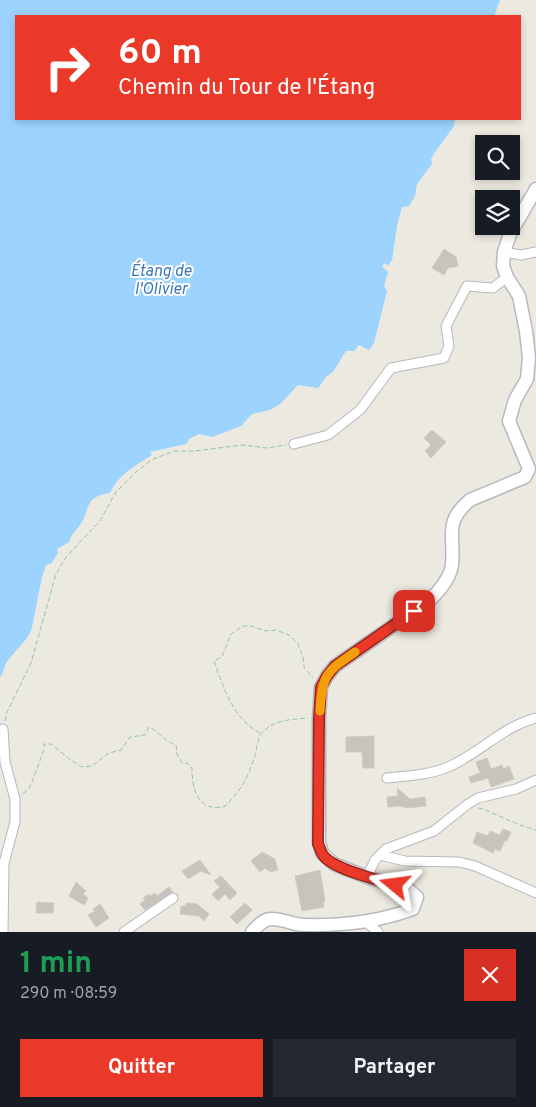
<!DOCTYPE html>
<html lang="fr">
<meta charset="utf-8">
<style>
body{margin:0;font-family:Overpass,sans-serif;background:#242831;color:#f1f3f6;height:100vh;display:flex;flex-direction:column;font-size:19px;white-space:nowrap}
*{box-sizing:border-box;margin:0}
p{font-size:16px;color:#9ea1a6}
.icon{flex:none;width:28px;height:28px;fill:none;stroke:currentColor;stroke-width:2;stroke-linecap:round;stroke-linejoin:round}
.map{position:relative;height:932px;overflow:hidden}
.panel{display:flex;flex-direction:column;background:#171b24;flex:1}
.panel>*{flex:none}
.guide{position:absolute;left:15px;top:15px;width:506px;height:105px;border-radius:0px;box-shadow:0 2px 8px #0003;background:#ea3928;color:#fff;overflow:hidden}
.buttons{position:absolute;left:475px;top:135px;display:grid;gap:10px}
.buttons a{display:grid;place-items:center;width:45px;height:45px;border-radius:0px;background:#171b24;box-shadow:0 2px 8px #0003;font-size:25px}
.pin{position:absolute;display:grid;place-items:center;width:42px;height:42px;color:#fff;margin:-21px;border-radius:10px;box-shadow:0 2px 8px #0006}
.me{position:absolute;width:55px;margin:-28px;rotate:286deg;stroke-linejoin:round;filter:drop-shadow(0 0 4px #0008)}
.turn{display:flex;align-items:center;gap:18px;height:105px;padding:0 20px;font-size:22px}
.turn .icon{width:65px;height:65px;stroke-width:2.5}
.turn b{display:block;font-size:35px;line-height:42px}
.round{display:grid;place-items:center;flex:none;width:52px;height:52px;border-radius:0px;background:#242831}
.overview{display:flex;align-items:center;justify-content:space-between;height:85px;padding:0 20px}
h1{font-size:30px;font-weight:700;line-height:38px;color:#1e9e55}
.primary-button{display:flex;gap:10px;margin-top:auto;padding:10px 20px}
.primary-button a{flex:1;height:58px;border-radius:0px;background:#ea3928;color:#fff;font-size:20px;font-weight:700;line-height:58px;text-align:center}
.primary-button a+a{background:#242831;color:#f1f3f6}
.map>svg:first-child{display:block}
.water{fill:#9cd3ff}
.building{fill:#c7c4bd;stroke:#d0cbbe}
.lines{fill:none;stroke-linecap:round;stroke-linejoin:round}
.street-casing{stroke:#b5b8bd;stroke-width:11}
.secondary-casing{stroke:#b6b9bf;stroke-width:15}
.path{stroke:#94c5a3;stroke-width:1;stroke-dasharray:5 2.5;stroke-linecap:butt}
.street{stroke:#fff;stroke-width:9}
.secondary{stroke:#fff;stroke-width:12}
.route-casing{stroke:#98251a;stroke-width:12}
.route{stroke:#ea3928;stroke-width:9}
.slow{stroke:#f59e0b;stroke-width:9}
.labels{text-anchor:middle;stroke-width:4;stroke-linejoin:round;paint-order:stroke}
.water-label{font-size:16px;font-style:italic;fill:#3d78ba;stroke:#fff}
</style>
<div class="map">
<svg width="536" height="932" viewBox="0 0 536 932">
<rect width="100%" height="100%" fill="#ece9e0"/>
<path class="water" d="M0,0H500L494,16H16V119H456L454,123V126L435,152L431,159L432,164L417,184L415,196L409,206L402,207L397,226L392,260L388,266L385,263L382,266L388,272L384,286L387,291L374,343L369,350L359,345L354,351H346L333,372L326,377L318,388L298,385L280,404L270,410L252,414L241,426L212,437L199,434L189,439L186,444L150,452L152,455C136,465 118,475 110,493C83,497 91,509 80,525C75,532 72,533 69,542L57,549L58,553L51,564H47C42,569 35,616 32,628C27,642 14,651 6,663C4,668 4,673 0,677Z"/>
<g class="building">
<polygon points="444,249 456,257 458,266 448,268 444,275 432,268"/>
<polygon points="432,430 446,442 431,458 425,451 431,445 424,438"/>
<polygon points="374,736 374,768 363,768 362,752 346,752 346,737"/>
<polygon points="487,758 491,769 502,765 503,769 509,766 514,779 491,787 488,778 471,783 469,777 480,773 476,762"/>
<polygon points="397,788 410,799 425,797 426,806 407,808 400,806 388,807 387,797 398,796"/>
<polygon points="503,829 511,832 507,841 505,840 500,851 495,849 493,853 473,843 477,832 488,836 490,831 500,835"/>
<polygon points="262,852 275,859 278,870 270,872 265,868 260,872 251,861"/>
<polygon points="200,860 211,875 201,871 188,879 182,871"/>
<polygon points="320,870 325,901 323,902 324,907 302,911 295,876"/>
<polygon points="221,876 237,893 230,900 225,894 218,901 212,894 220,887 214,881"/>
<polygon points="76,882 86,891 83,894 88,898 84,905 69,896"/>
<polygon points="169,887 173,892 145,910 140,904 145,900 143,898 149,894 150,896 155,893 157,896"/>
<polygon points="37,902 54,903 53,913 36,913"/>
<polygon points="186,903 197,904 209,914 204,921 199,916 180,914 181,906 186,906"/>
<polygon points="245,903 252,910 237,924 230,917"/>
<polygon points="100,904 109,918 96,927 88,915 95,911 93,909"/>
</g>
<g class="lines">
<g class="street-casing">
<g id="street">
<polyline points="504,252 521,255 536,252"/>
<polyline points="294,444 328,435 360,410 391,368 444,358 449,346 446,326 467,286 493,288 507,277"/>
<path d="M387,778C408,776 429,775 448,767C479,754 503,726 536,718"/>
<polyline points="380,855 405,861 459,862 475,866 536,893"/>
<polyline points="367,877 375,860 386,849 434,831 468,804 478,798 516,789 536,780"/>
<polyline points="366,922 378,932"/>
<polyline points="3,932 4,863 15,822 15,799 5,762 3,729"/>
<polyline points="124,932 173,898"/>
</g>
</g>
<g class="secondary-casing">
<path id="secondary" d="M252,932C257,927 262,920 270,919C282,918 293,925 304,925C342,926 378,922 413,909L417,897L408,889L367,877L334,864L322,853L319,843V718L321,687L327,676L335,666L429,601C439,591 450,579 452,565C455,535 443,523 470,500L525,477L529,469L509,421L515,400L527,379L529,358L526,331L519,296L507,277L503,266L504,252L510,234L536,189"/>
</g>
<g class="path">
<polyline points="5,721 7,712 31,663 56,574 66,557 100,521 116,492 136,472 153,459 175,451 195,451 242,445 267,448 286,445"/>
<path d="M260,733C233,719 224,689 214,661L222,657L231,634L243,626H251L266,631L276,630L289,635L298,644L303,657L304,667L313,678"/>
<path d="M23,794L30,787L44,750V744H51L72,761L82,767L92,766L109,753L121,750L130,737L145,735L149,727C161,733 162,740 176,745L177,754L182,763H187L192,768C192,783 194,802 211,807C215,808 220,807 224,807C241,791 248,778 255,755C257,749 257,738 262,733C272,720 293,719 308,718"/>
<polyline points="478,808 483,809 520,825 536,830"/>
</g>
<use href="#street" class="street"/>
<use href="#secondary" class="secondary"/>
</g>
<g class="lines">
<g class="route-casing">
<path id="route" d="M395,885C378,880 332,869 323,855C320,851 320,847 318,844L319,718L321,687L327,676L335,666L414,611"/>
</g>
<use href="#route" class="route"/>
<path class="slow" d="M320,711C322,675 326,672 355,652"/>
</g>
<g class="labels">
<g class="water-label">
<text x="161" y="276">Étang de<tspan x="161" dy="18">l'Olivier</tspan></text>
</g>
</g>
</svg>
<div class="buttons">
<a><svg class="icon" aria-label="search" viewBox="0 0 24 24"><circle cx="10" cy="10" r="6"/><path d="M15 15l6 6"/></svg></a>
<a><svg class="icon" aria-label="layers" viewBox="0 0 24 24"><path d="M12 4l9 5-9 5-9-5zM3 14l9 5 9-5"/></svg></a>
</div>
<div class="pin" style="left:414px;top:611px;background:#d93025"><svg class="icon" aria-label="arrive" viewBox="0 0 24 24"><path d="M6 21V4h12l-3 4 3 4H6"/></svg></div>
<svg class="me" style="left:395px;top:885px" viewBox="-20 -20 40 40"><path d="M0-17L14 15 0 8-14 15z" fill="#ea3928" stroke="#fff" stroke-width="4"/></svg>
<div class="guide">
<div class="turn"><svg class="icon" aria-label="right" viewBox="0 0 24 24"><path d="M7 20v-9h11M14 6l5 5-5 5"/></svg><div><b>60 m</b>Chemin du Tour de l'Étang</div></div>
</div>
</div>
<section class="panel">
<div class="overview"><div><h1>1 min</h1><p>290 m · 08:59</p></div><a class="round" style="background:#d93025;color:#fff"><svg class="icon" aria-label="close" viewBox="0 0 24 24"><path d="M6 6l12 12M18 6L6 18"/></svg></a></div>
<div class="primary-button"><a>Quitter</a><a>Partager</a></div>
</section>
